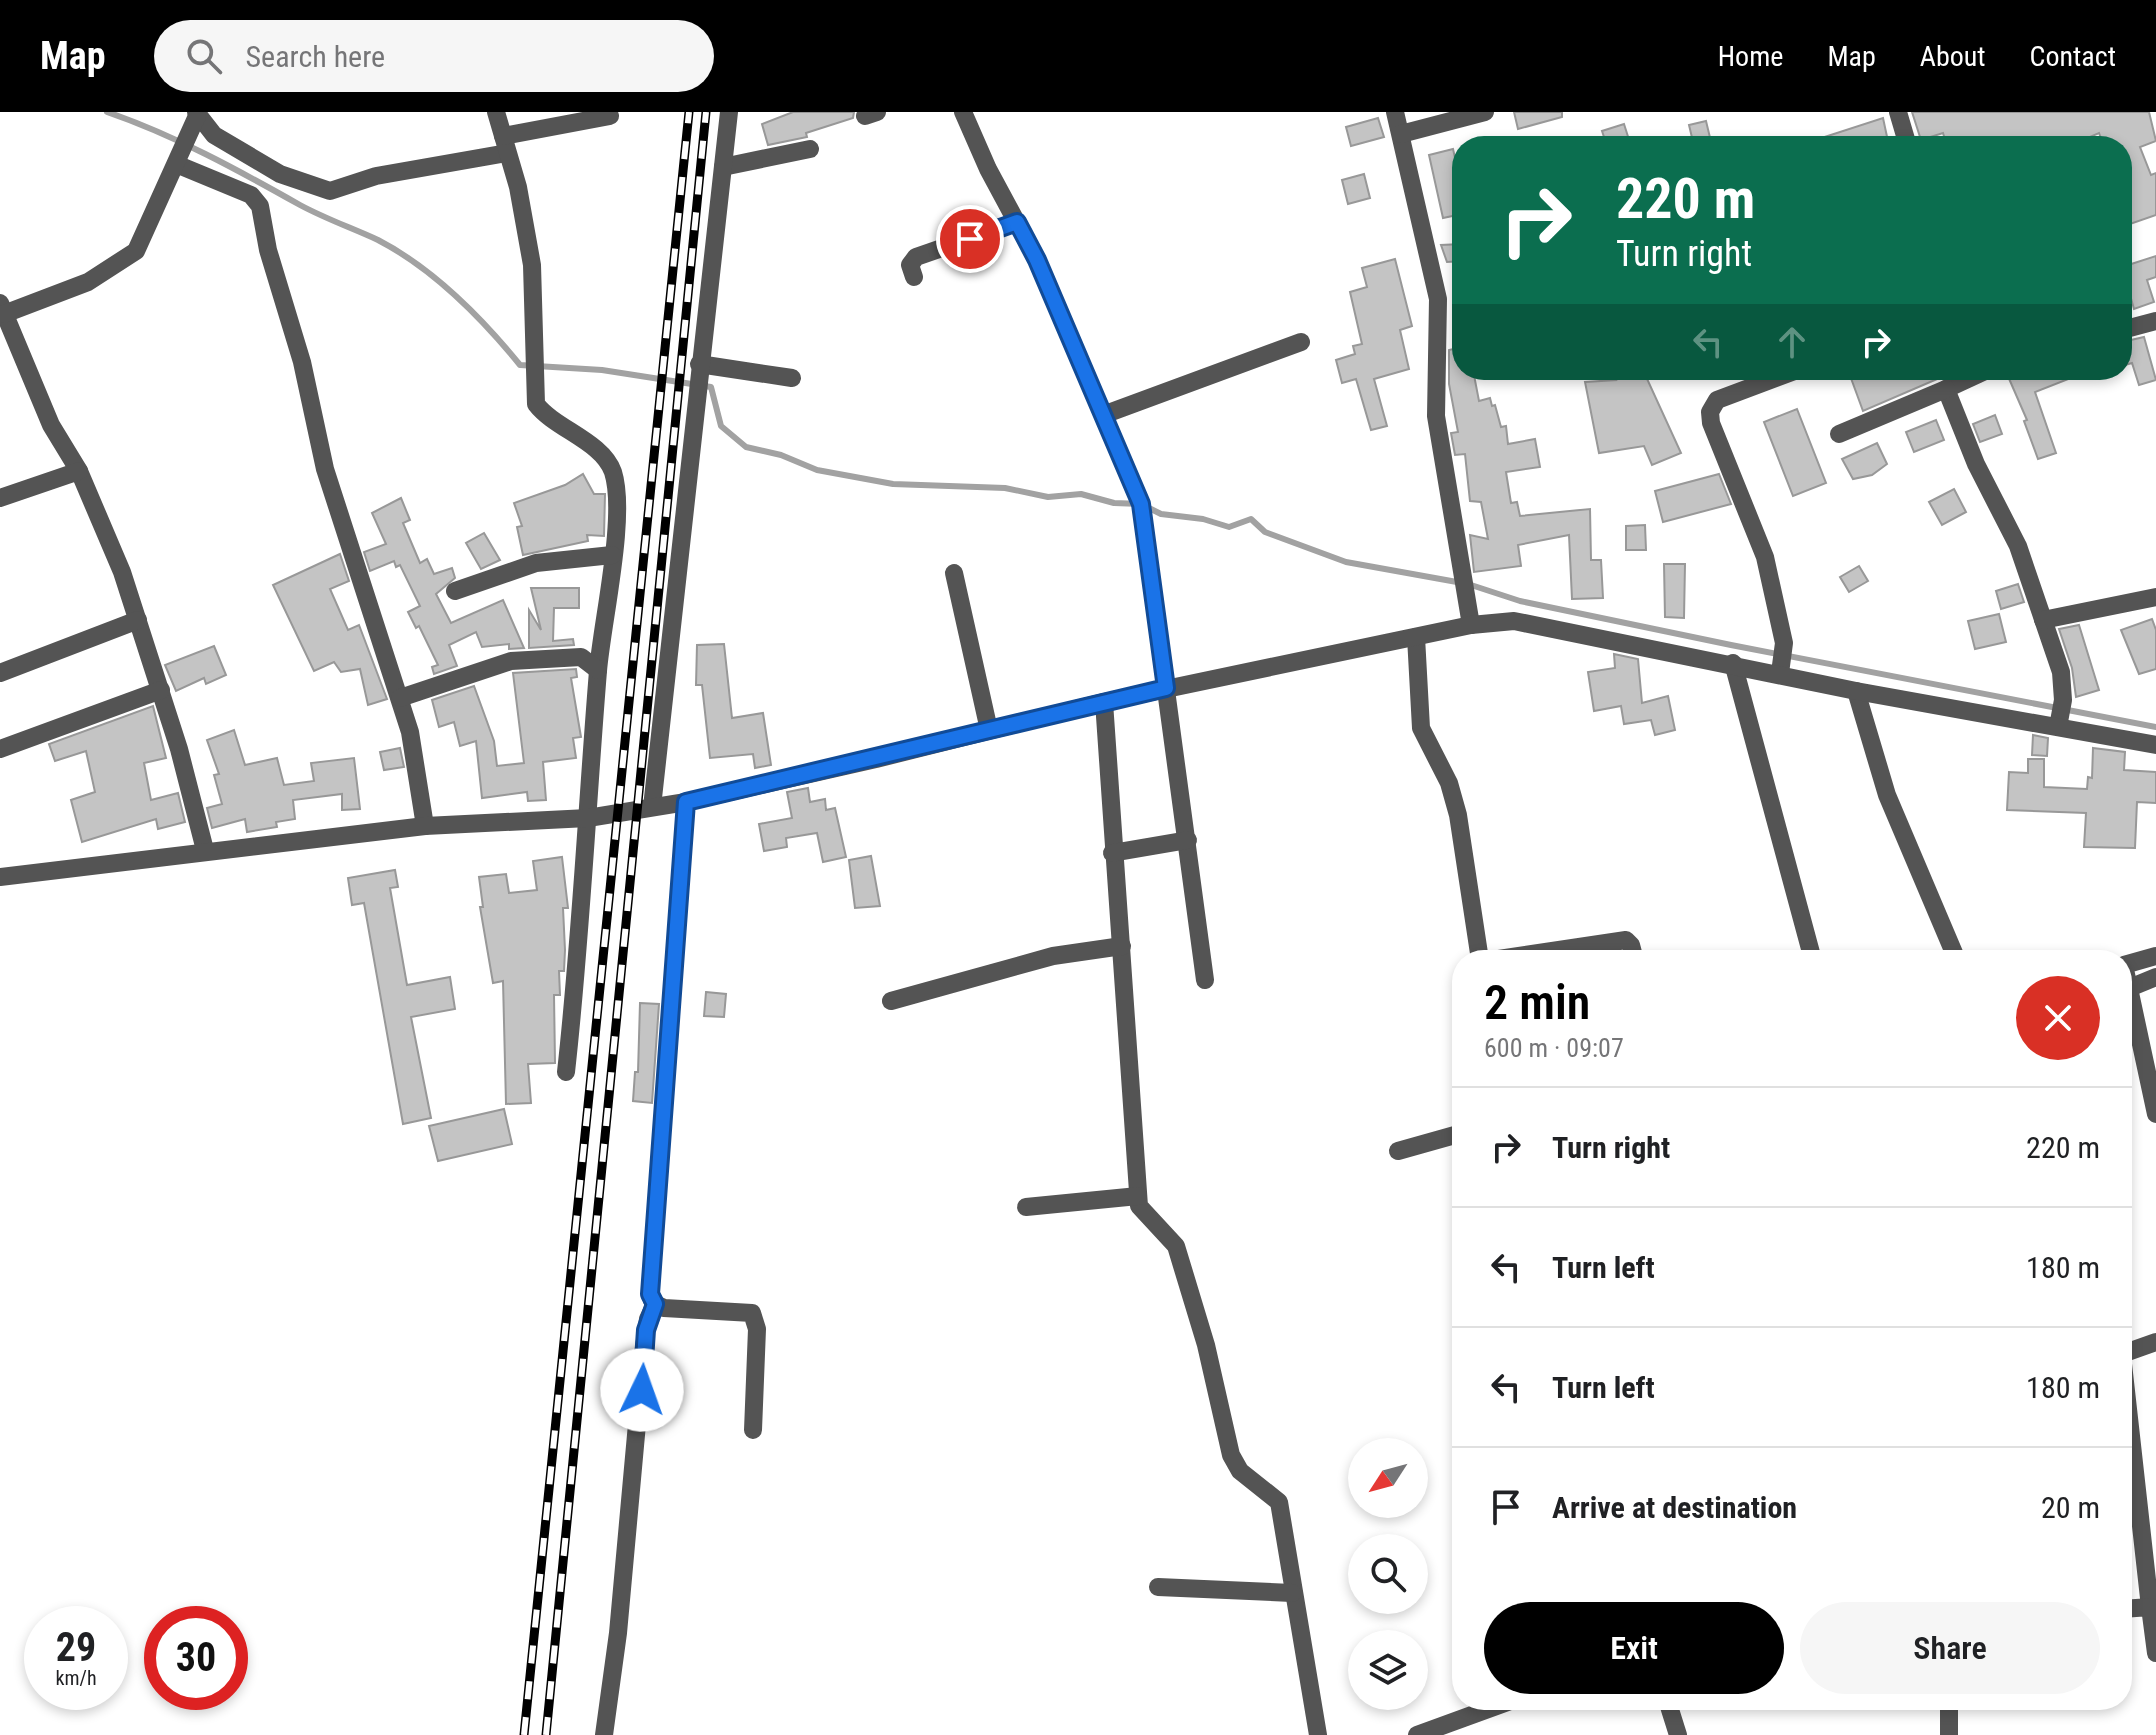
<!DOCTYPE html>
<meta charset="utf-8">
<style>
body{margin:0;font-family:"Roboto Condensed",sans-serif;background:#f6f6f6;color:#202124;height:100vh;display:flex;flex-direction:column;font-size:30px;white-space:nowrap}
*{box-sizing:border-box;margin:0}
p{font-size:26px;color:#757577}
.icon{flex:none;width:44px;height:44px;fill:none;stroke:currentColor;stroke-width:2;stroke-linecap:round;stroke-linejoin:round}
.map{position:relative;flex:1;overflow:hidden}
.panel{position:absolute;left:1452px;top:838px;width:680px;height:760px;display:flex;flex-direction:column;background:#fff;border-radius:32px;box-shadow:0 4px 12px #0003}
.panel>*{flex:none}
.guide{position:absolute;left:1452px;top:24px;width:680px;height:244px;border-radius:32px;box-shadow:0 4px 12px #0003;background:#0b6e4f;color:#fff;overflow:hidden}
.needle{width:52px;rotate:234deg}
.tools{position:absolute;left:1348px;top:1326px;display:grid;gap:16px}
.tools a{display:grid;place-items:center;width:80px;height:80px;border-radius:50%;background:#fff;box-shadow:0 4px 12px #0003;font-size:40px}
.speed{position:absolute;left:24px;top:1494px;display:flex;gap:16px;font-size:40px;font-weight:700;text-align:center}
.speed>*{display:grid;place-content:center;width:104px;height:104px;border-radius:50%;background:#fff;box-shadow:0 4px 12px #0003;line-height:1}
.speed small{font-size:20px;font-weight:400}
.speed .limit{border:12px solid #d22;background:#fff;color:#111}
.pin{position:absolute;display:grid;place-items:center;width:68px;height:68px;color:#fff;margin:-34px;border:4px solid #fff;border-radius:50%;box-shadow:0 2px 8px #0007}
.me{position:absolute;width:88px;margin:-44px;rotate:3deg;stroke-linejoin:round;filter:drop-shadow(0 0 6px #0008)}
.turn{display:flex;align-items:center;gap:28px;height:168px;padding:0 32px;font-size:36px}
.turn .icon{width:104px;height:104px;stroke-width:2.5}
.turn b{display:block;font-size:56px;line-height:68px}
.lanes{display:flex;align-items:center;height:76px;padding:0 32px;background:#0003;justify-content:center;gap:40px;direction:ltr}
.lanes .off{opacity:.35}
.round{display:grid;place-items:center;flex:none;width:84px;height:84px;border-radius:42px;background:#f6f6f6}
.headline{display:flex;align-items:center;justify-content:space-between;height:136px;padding:0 32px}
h1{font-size:48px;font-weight:600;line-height:60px;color:#000}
.cta{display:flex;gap:16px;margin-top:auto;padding:16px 32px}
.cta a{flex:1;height:92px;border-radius:48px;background:#000;color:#fff;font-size:32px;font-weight:600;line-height:92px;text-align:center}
.cta a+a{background:#f6f6f6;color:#202124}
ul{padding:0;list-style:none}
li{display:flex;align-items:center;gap:24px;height:120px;padding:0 32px;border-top:2px solid #e0e0e0}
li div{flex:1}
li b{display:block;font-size:30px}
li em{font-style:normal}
header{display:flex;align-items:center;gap:48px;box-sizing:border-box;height:112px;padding:0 40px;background:#000;color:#fff}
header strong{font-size:38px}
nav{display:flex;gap:44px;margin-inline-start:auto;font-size:28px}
.search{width:560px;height:72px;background:#f6f6f6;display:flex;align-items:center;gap:20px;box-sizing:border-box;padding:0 28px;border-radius:44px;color:#757577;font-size:30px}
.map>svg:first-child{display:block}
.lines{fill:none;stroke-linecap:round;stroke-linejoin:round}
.stream{stroke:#a2a2a2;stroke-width:6}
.building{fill:#c4c4c4;stroke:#989898;stroke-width:2}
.minor{stroke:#545454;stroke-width:18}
.rail-casing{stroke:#000;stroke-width:9}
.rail{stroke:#fff;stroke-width:6;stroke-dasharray:18;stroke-linecap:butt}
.route-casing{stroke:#114b97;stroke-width:20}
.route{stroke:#1a73e8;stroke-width:14}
</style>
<header>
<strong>Map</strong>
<div class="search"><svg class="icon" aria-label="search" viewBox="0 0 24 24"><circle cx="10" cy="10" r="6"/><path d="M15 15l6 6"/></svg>Search here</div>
<nav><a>Home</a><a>Map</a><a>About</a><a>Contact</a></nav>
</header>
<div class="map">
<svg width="2156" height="1623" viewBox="0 0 2156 1623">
<rect width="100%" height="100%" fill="#fff"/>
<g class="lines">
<path class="stream" d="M107,0C174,23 238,58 300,93C326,107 352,116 378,128C434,157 481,205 520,253L602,258L711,275L721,314L746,335L781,343L817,358L893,372L1005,376L1048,385L1081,382L1114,391L1141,392L1161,402L1203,407L1229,415L1251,407L1265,420L1346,450L1468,472L1520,489L1731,533L2156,615"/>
</g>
<g class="building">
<polygon points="793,0 854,0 853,6 806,21 807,25 768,33 762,12"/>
<polygon points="1514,0 1562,0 1562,5 1518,17"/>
<polygon points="1912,0 2149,0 2156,29 2140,35 2151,63 2156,61 2156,103 2130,112 2122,89 2122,34 2104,34 2099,21 2069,34 2032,34 2028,26 2006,34 1947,34 1943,21 1921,28"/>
<polygon points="1378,6 1384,25 1351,34 1346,15"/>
<polygon points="1883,6 1889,34 1806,34 1806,31"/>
<polygon points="1706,9 1712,34 1694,34 1689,13"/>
<polygon points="1624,12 1631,34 1607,34 1602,19"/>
<polygon points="1453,37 1459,63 1462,62 1462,102 1443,106 1429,43"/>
<polygon points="1364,62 1370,86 1348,92 1342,68"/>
<polygon points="1462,132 1462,149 1447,150 1441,133"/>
<polygon points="2156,144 2156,165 2147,168 2154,190 2134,197 2122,155"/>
<polygon points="1395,147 1412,214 1400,218 1409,257 1374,267 1387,314 1371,318 1356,267 1342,271 1336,248 1355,242 1353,234 1362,232 1350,180 1367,175 1362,156"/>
<polygon points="2144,225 2156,268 2139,273 2132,251 2122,254 2122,230"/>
<polygon points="1462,235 1462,258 1473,258 1479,289 1490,286 1492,294 1495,293 1501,315 1506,314 1508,332 1535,327 1540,355 1506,360 1511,391 1517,390 1520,404 1590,397 1591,448 1601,448 1603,486 1572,487 1569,423 1518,433 1521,454 1474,460 1470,423 1488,427 1481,390 1470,389 1465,342 1455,343 1451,321 1458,320 1449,272 1449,238"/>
<polygon points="1611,258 1643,258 1681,341 1652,353 1644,334 1599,341 1585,270 1616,268"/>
<polygon points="1848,258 1893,258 1896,265 1912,258 1958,258 1863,299"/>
<polygon points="2018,258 2091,258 2035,280 2056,341 2038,347 2024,309 2027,308 2007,262"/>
<polygon points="1797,297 1826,371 1793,384 1764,310"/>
<polygon points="1995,303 2002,322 1980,330 1973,312"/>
<polygon points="1936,308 1944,328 1914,340 1906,320"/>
<polygon points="1877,331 1887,352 1872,363 1853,367 1842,347"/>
<polygon points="583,362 594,382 605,382 604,424 587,423 588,429 523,443 517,415 522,414 514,391 565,373"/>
<polygon points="1719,362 1731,392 1663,410 1655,379"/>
<polygon points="1954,377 1966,400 1942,413 1929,390"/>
<polygon points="401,386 410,408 403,411 420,451 427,447 434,462 452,456 455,466 436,482 451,511 503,488 524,536 509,537 509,532 482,535 476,520 449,533 457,554 434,562 432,555 438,553 419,514 416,516 408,500 420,494 400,453 396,455 394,449 370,459 364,440 386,432 372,401"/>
<polygon points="1645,413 1646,438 1626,438 1626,414"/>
<polygon points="484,421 500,448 481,457 466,431"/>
<polygon points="340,442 349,469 330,477 348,518 359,513 387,587 368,593 360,557 341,560 334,550 314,559 273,473"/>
<polygon points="1664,452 1685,452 1684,506 1665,505"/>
<polygon points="1859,454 1868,469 1849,480 1840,465"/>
<polygon points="2018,472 2024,490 2001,497 1996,479"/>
<polygon points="531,476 579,476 579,496 554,496 553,529 573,527 574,533 529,536 529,498 541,518"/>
<polygon points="1999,502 2006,530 1975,537 1968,509"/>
<polygon points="2152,507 2156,518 2156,557 2139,562 2121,518"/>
<polygon points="2079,513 2099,578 2076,585 2072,556 2059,517"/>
<polygon points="724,532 732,606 763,601 771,653 755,656 753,642 710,646 702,573 696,573 697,533"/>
<polygon points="214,534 226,563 206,572 204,566 176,579 165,553"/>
<polygon points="1614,542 1638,547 1642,591 1668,584 1675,618 1655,623 1651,608 1624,612 1621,594 1594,599 1588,560 1615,556"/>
<polygon points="576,557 577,565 571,566 581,625 573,626 576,646 543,650 546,688 528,689 527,680 482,686 476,629 460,634 454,610 439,615 432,588 474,574 494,629 497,654 524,651 513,561"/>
<polygon points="153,594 166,646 144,651 151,688 178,681 185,710 158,717 156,707 82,730 71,688 95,680 86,639 55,649 49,632"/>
<polygon points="234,618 245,653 277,646 284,673 314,669 311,651 354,646 360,697 342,698 342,682 293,688 295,707 276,710 277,715 247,720 245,707 212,716 207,696 222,692 214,663 219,662 207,628"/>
<polygon points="2033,623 2048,626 2047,644 2032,643"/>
<polygon points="400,636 404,655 384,658 380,640"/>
<polygon points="2093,636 2125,640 2124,658 2156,660 2156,691 2137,690 2135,736 2084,735 2086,701 2007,698 2009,660 2028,661 2028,647 2044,647 2044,675 2087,677 2088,665 2092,666"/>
<polygon points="808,676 810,690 825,687 826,698 835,696 846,745 823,750 817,721 786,726 787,735 764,739 759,712 792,706 787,680"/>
<polygon points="871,744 880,794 855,796 849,748"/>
<polygon points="562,745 568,796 563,796 565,838 564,859 559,859 560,883 554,883 555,951 528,952 531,991 506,992 503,869 493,871 480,795 483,795 479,765 506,762 509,781 537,778 533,749"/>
<polygon points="395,758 398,775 390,776 407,873 450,865 455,897 411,905 431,1006 403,1012 364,791 352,793 348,766"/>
<polygon points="706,880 726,882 724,905 704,904"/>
<polygon points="640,891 659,892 652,991 633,989 635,960 638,960"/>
<polygon points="504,997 512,1032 438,1049 429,1014"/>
</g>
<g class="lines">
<g class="minor">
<polyline points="196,0 214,23 280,62 330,79 376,64 507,41"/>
<path d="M496,0L518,75L532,153L536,292C555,317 602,329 613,360C627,404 602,510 598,559C587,693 581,826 566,960"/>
<polyline points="963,0 988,57 1037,148 1141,392 1205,868"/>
<polyline points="1395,0 1438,187 1436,304 1471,513"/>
<polyline points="1898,0 1908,34"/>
<polyline points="865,4 877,0"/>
<polyline points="1401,22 1485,0"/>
<polyline points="503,24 610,4"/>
<polyline points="176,52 251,83 260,94 268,138 302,250 325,357 410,620 425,714"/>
<polyline points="723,55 810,37"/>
<polyline points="914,165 910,153 916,145 1017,110"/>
<polyline points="0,191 51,313 79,359 122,460 179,637 205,738"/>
<polyline points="4,202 88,170 136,139 197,4"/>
<polyline points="2122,218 2156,209"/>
<polyline points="699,252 792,266"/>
<polyline points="1987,258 1946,277 1976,352 2018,434 2061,560 2063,588 2058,615"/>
<polyline points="1103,303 1301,230"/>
<polyline points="1839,322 1946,277"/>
<polyline points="0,386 79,359"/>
<polyline points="954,461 989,618"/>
<polyline points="455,479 536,451 612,443"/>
<polyline points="2043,508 2156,485"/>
<polyline points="1416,525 1421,616 1449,671 1458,703 1480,848"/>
<polyline points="1733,551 1813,848"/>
<polyline points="0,561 138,508"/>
<polyline points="1780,561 1784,531 1765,445 1711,311 1710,300 1717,288 1797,258"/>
<polyline points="1856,579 1887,683 1957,848"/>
<polyline points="400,586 511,549 581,545 598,558"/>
<polyline points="1104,590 1139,1094 1176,1134 1206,1233 1231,1343 1240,1359 1279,1390 1318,1623"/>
<polyline points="0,637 161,578"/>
<polyline points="686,690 650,1182 653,1191 664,1196 752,1201 757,1217 753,1318"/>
<polyline points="652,695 729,0"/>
<polyline points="1112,741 1188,728"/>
<polyline points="0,765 425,714 588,706 686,690 876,647 1104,590 1471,513 1514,509 1856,579 2156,633"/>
<polyline points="2156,844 2124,853 2156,1002"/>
<polyline points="1492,848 1626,828 1631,833 1635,848"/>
<polyline points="2122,879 2156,865"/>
<polyline points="891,889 1053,844 1122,834"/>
<polyline points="1398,1039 1462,1021"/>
<polyline points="1026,1095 1138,1084"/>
<polyline points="2122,1242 2156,1230"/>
<polyline points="2122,1243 2150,1495"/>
<polyline points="1158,1475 1292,1481"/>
<polyline points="2122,1497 2150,1495 2156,1541"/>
<polyline points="1667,1588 1678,1623"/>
<polyline points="1949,1588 1949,1623"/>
<polyline points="604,1623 618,1521 644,1235 648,1207 655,1192"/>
<polyline points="1417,1623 1513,1588"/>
</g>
<g class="rail-casing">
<g id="rail">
<polyline points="524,1623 689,0"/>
<polyline points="546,1623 706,0"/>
</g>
</g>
<use href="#rail" class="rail"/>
</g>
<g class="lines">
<g class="route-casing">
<polyline id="route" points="642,1278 646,1218 655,1192 650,1182 686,690 1166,576 1141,392 1037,148 1017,110 970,127"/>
</g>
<use href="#route" class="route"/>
</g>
</svg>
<div class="tools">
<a><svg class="needle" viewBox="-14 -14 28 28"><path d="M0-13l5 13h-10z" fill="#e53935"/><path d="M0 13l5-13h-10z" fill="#757577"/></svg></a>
<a><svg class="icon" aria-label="search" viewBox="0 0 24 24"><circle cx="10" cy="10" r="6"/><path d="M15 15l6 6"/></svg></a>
<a><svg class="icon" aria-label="layers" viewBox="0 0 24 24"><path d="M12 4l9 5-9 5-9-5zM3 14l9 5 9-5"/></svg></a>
</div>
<div class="speed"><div>29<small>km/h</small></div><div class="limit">30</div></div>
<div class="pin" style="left:970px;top:127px;background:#d93025"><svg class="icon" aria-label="arrive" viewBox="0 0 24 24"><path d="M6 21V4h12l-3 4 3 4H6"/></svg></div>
<svg class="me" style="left:642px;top:1278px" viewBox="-20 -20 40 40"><circle r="19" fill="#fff"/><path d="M0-13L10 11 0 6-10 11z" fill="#1a73e8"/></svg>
<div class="guide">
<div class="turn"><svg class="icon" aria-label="right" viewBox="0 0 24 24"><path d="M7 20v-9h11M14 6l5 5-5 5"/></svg><div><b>220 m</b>Turn right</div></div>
<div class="lanes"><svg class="icon off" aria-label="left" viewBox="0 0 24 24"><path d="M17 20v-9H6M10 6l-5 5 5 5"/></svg><svg class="icon off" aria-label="ahead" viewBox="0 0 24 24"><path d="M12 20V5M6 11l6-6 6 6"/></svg><svg class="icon" aria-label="right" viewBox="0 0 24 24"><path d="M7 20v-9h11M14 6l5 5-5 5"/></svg></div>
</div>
<section class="panel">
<div class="headline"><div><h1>2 min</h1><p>600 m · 09:07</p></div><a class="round" style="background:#d93025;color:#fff"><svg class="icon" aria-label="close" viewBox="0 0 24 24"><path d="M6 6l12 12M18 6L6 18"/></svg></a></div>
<ul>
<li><svg class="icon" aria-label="right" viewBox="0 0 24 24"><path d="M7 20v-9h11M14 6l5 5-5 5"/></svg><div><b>Turn right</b></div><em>220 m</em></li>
<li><svg class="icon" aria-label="left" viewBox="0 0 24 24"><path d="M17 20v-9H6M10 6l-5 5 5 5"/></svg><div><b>Turn left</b></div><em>180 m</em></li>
<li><svg class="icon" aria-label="left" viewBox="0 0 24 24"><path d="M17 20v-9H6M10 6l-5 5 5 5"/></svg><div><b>Turn left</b></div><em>180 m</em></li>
<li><svg class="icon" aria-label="arrive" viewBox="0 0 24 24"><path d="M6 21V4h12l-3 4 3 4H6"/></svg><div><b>Arrive at destination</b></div><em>20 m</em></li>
</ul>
<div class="cta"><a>Exit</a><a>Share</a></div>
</section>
</div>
